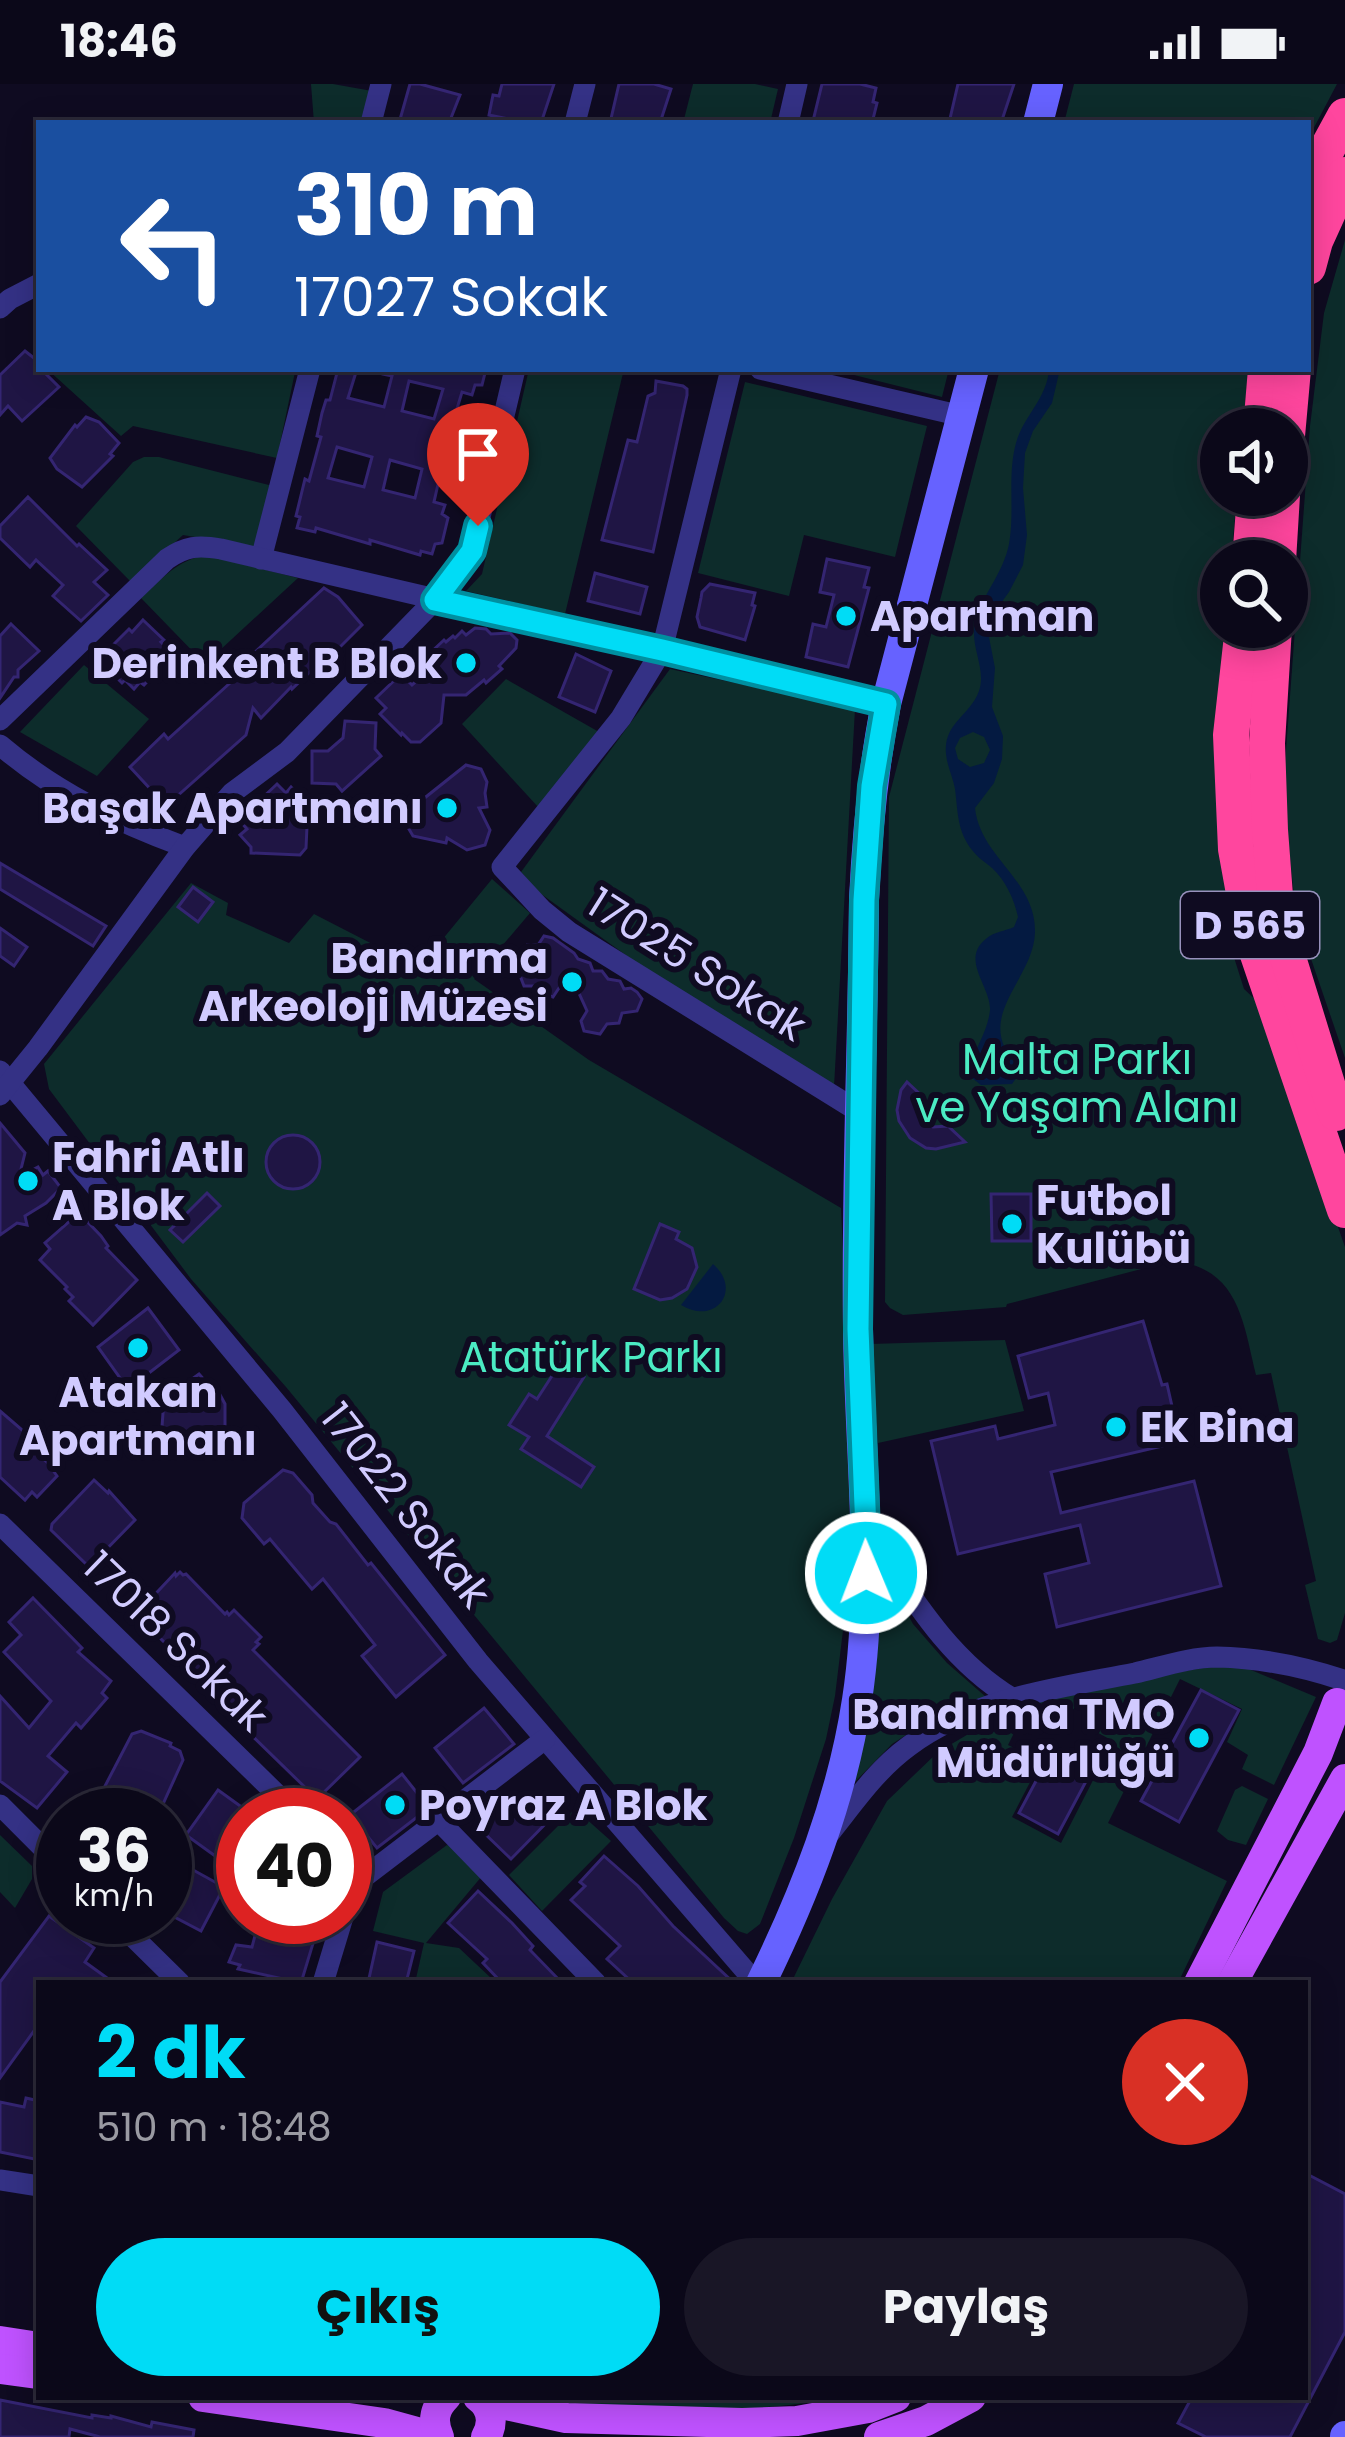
<!DOCTYPE html>
<html lang="tr">
<meta charset="utf-8">
<style>
body{margin:0;font-family:Poppins,sans-serif;background:#191626;color:#f1f3f6;height:100vh;display:flex;flex-direction:column;font-size:45px;white-space:nowrap}
*{box-sizing:border-box;margin:0}
p{font-size:39px;color:#9a9aa2}
.icon{flex:none;width:66px;height:66px;fill:none;stroke:currentColor;stroke-width:2;stroke-linecap:round;stroke-linejoin:round}
.map{position:relative;flex:1;overflow:hidden}
.sheet{position:absolute;left:36px;top:1896px;width:1272px;height:420px;display:flex;flex-direction:column;background:#0b0819;border-radius:0px;box-shadow:0 6px 30px #0003,0 0 0 3px #2b2938}
.sheet>*{flex:none}
.banner{position:absolute;left:36px;top:36px;width:1275px;height:252px;border-radius:0px;box-shadow:0 6px 30px #0003,0 0 0 3px #2b2938;background:#1a4fa0;color:#fff;overflow:hidden}
.controls{position:absolute;left:1200px;top:324px;display:grid;gap:24px}
.controls a{display:grid;place-items:center;width:108px;height:108px;border-radius:50%;background:#0b0819;box-shadow:0 6px 30px #0003,0 0 0 3px #2b2938;font-size:60px}
.speed{position:absolute;left:36px;top:1704px;display:flex;gap:24px;font-size:60px;font-weight:700;text-align:center}
.speed>*{display:grid;place-content:center;width:156px;height:156px;border-radius:50%;background:#0b0819;box-shadow:0 6px 30px #0003,0 0 0 3px #2b2938;line-height:1}
.speed small{font-size:30px;font-weight:400}
.speed .limit{border:18px solid #d22;background:#fff;color:#111}
.pin{position:absolute;display:grid;place-items:center;width:102px;height:102px;color:#fff;margin:-123px -51px;border-radius:50% 50% 50% 0;rotate:-45deg;box-shadow:0 0 12px #0007}
.pin .icon{rotate:45deg}
.me{position:absolute;width:132px;margin:-66px;rotate:359deg;stroke-linejoin:round;filter:drop-shadow(0 0 9px #0008)}
.turn{display:flex;align-items:center;gap:42px;height:252px;padding:0 60px;font-size:54px}
.turn .icon{width:156px;height:156px;stroke-width:2.5}
.turn b{display:block;font-size:84px;line-height:102px}
.round{display:grid;place-items:center;flex:none;width:126px;height:126px;border-radius:63px;background:#191626}
.head{display:flex;align-items:center;justify-content:space-between;height:204px;padding:0 60px}
h1{font-size:72px;font-weight:700;line-height:90px;color:#00dcf6}
.button{display:flex;gap:24px;margin-top:auto;padding:24px 60px}
.button a{flex:1;height:138px;border-radius:72px;background:#00dcf6;color:#111;font-size:48px;font-weight:700;line-height:138px;text-align:center}
.button a+a{background:#191626;color:#f1f3f6}
.status{display:flex;justify-content:space-between;align-items:center;height:84px;padding:0 60px;background:#0b0819;direction:ltr}
.status svg{height:33px;fill:currentColor}
.map>svg:first-child{display:block}
.green{fill:#0d2c2b}
.water{fill:#041a41;fill-rule:evenodd}
.building{fill:#1f1544;stroke:#342572;stroke-width:3;fill-rule:evenodd}
.lines{fill:none;stroke-linecap:round;stroke-linejoin:round}
.street{stroke:#343185;stroke-width:21}
.secondary{stroke:#6662ff;stroke-width:30}
.primary{stroke:#bf52ff;stroke-width:30}
.highway{stroke:#ff469e;stroke-width:36}
.route-casing{stroke:#008fa0;stroke-width:30}
.route{stroke:#00dcf6;stroke-width:21}
.poi-dot{fill:#00dcf6;stroke:#0f0b21;stroke-width:4.5}
.labels{text-anchor:middle;stroke-width:12;stroke-linejoin:round;paint-order:stroke}
.shield{fill:#0f0b21;stroke:#9791bc;stroke-width:3}
.shield-label{font-size:39px;font-weight:bold;fill:#d1cbff}
.poi-label{font-size:42px;font-weight:bold;fill:#d1cbff;stroke:#0f0b21;text-anchor:start}
.street-label{font-size:42px;fill:#d1cbff;stroke:#0f0b21}
.park-label{font-size:42px;fill:#4bebc3;stroke:#0f0b21}
</style>
<div class="status"><b>18:46</b><svg viewBox="0 0 49 12"><path d="M0 12V9h3v3zM5 12V6h3v6zM10 12V3h3v9zM15 12V0h3v12zM26 1h20v11H26zM47 4h2v5h-2z"/></svg></div>
<div class="map">
<svg width="1345" height="2353" viewBox="0 0 1345 2353">
<rect width="100%" height="100%" fill="#0f0b21"/>
<g class="green">
<polygon points="311,0 333,0 372,7 363,39 314,39"/>
<polygon points="693,0 755,0 778,5 770,39 683,39"/>
<polygon points="1074,0 1337,0 1308,55 1308,39 1064,39"/>
<polygon points="1345,156 1345,974 1296,831 1283,707 1310,342 1324,229"/>
<polygon points="47,285 278,285 295,288 277,374 133,342 121,352"/>
<polygon points="529,285 624,285 565,530 466,507 482,490"/>
<polygon points="830,285 949,285 942,313"/>
<path d="M1000,285H1248L1243,345H1221V411H1237L1231,477H1221V543H1225L1231,828L1226,848L1244,905L1260,920L1345,1163V1529L1337,1556L1330,1559L1318,1555L1305,1501L1316,1497L1271,1289L1256,1291C1243,1238 1239,1183 1172,1177L1007,1220L1006,1223L903,1231L890,1224L885,1218L889,713Z"/>
<polygon points="745,298 927,342 895,473 804,451 789,512 698,489"/>
<polygon points="144,373 159,373 273,402 254,463 183,451 131,498 76,442 133,378"/>
<path d="M205,471L298,494L205,580L141,514C162,494 177,477 205,471Z"/>
<polygon points="84,581 149,635 97,692 20,648"/>
<polygon points="670,585 855,625 834,1003 634,877 537,807 521,788"/>
<polygon points="506,595 599,648 539,724 462,640"/>
<polygon points="492,795 530,829 474,895 589,976 841,1124 854,1413 845,1530 835,1612 826,1655 794,1754 760,1840 747,1850 738,1847 724,1834 286,1303 191,1195 49,1005 44,980 191,799 228,819 226,831 289,859 314,830 419,884"/>
<polygon points="1005,1256 1024,1327 878,1359 870,1260"/>
<polygon points="879,1476 913,1540 947,1579 986,1613 934,1633 892,1660 844,1709"/>
<polygon points="1232,1578 1316,1613 1274,1701 1242,1685 1248,1671 1227,1658 1242,1625 1180,1595 1108,1739 1227,1797 1178,1899 791,1899 832,1815 887,1717 938,1668 1009,1626 1021,1635 1008,1661 1041,1677 1012,1733 1061,1759 1113,1657 1089,1644 1100,1625 1081,1614 1068,1633 1034,1616"/>
<polygon points="1242,1702 1268,1715 1246,1761 1228,1756 1217,1747 1235,1706"/>
<polygon points="575,1725 611,1757 542,1827 509,1791"/>
<polygon points="0,1751 32,1782 32,1795 15,1824 0,1808"/>
<polygon points="447,1761 458,1764 482,1792 426,1859 459,1864 492,1895 488,1899 415,1899 424,1859 373,1847 383,1808"/>
<path d="M528,2313H851C745,2329 633,2335 528,2313Z"/>
</g>
<g class="water">
<path d="M1049,285H1060L1052,319L1033,347L1025,369L1023,404L1027,451L1023,481L1009,508L996,526L988,548L995,584L992,623L1003,652L1002,675L994,699L975,724C980,773 1036,796 1035,848C1034,898 967,935 1022,986L1012,1000L981,1001L972,994L969,982C976,964 988,946 990,926C991,902 959,875 987,854C994,848 1005,847 1014,843L1018,833C1014,815 1006,797 992,784C985,778 978,774 972,766C957,747 958,728 955,705C953,693 947,682 946,670C943,639 970,632 979,607C987,583 968,561 976,536C983,509 1003,490 1009,460C1015,427 1007,392 1016,359C1024,331 1047,315 1049,285ZM973,648L984,653L990,666L984,679L970,683L958,675L955,664L960,654Z"/>
<path d="M713,1180C743,1206 715,1242 681,1221Z"/>
</g>
<g class="building">
<polygon points="410,0 420,0 460,11 449,39 399,39"/>
<polygon points="502,0 554,0 541,39 512,39 513,36 489,31 493,11 499,12"/>
<polygon points="619,0 654,0 671,5 660,39 610,39"/>
<polygon points="822,0 860,0 876,4 873,18 877,19 872,39 813,37"/>
<polygon points="958,0 1014,0 1001,39 949,39"/>
<polygon points="25,267 39,278 39,285 45,285 44,288 59,303 22,337 8,322 0,331 0,291"/>
<path d="M338,285H357L348,314L384,323L392,292L383,290L384,285H486L482,301H475L472,311L462,308L453,338L465,341L462,350L468,355L462,380L455,381L452,390L441,387L434,418L445,421L442,430L448,434L442,459L435,460L432,470L421,467L420,471L370,456V460L316,444L315,448L297,444L300,433L296,432L305,395L309,397L321,353L317,352L322,329L326,316H330ZM409,297L443,305L434,335L402,327ZM337,363L372,373L364,403L328,394ZM390,376L422,385L415,414L383,406Z"/>
<polygon points="656,297 683,302 687,305 687,311 653,468 602,456 628,356 637,358 648,312 655,309"/>
<polygon points="86,333 99,338 119,359 110,370 113,372 82,403 57,385 50,374 75,341 77,343"/>
<polygon points="28,413 77,462 79,460 107,486 94,498 108,511 81,537 53,512 63,501 36,476 30,483 0,454 0,442"/>
<polygon points="827,475 869,484 864,503 869,504 848,583 806,573 813,540 826,543 834,511 820,508"/>
<polygon points="595,489 647,503 640,530 588,517"/>
<polygon points="710,500 755,509 752,521 755,522 745,556 700,543 697,533 701,514 702,508"/>
<polygon points="324,504 338,513 362,541 315,588 313,585 292,605 291,603 261,634 253,624 246,651 166,722 130,683 164,650 168,655 230,599 226,595"/>
<polygon points="143,536 164,556 161,558 170,567 163,574 167,577 144,601 140,598 134,605 125,596 122,599 102,579 114,568 110,564 129,545 132,548"/>
<polygon points="11,540 39,567 18,586 18,593 14,593 0,614 0,552"/>
<polygon points="475,544 486,545 491,550 510,549 517,556 516,564 499,582 502,585 486,599 484,596 466,611 444,611 441,639 420,658 411,658 402,649 401,651 380,630 386,624 376,614 401,590 412,601 431,585 427,572 444,556 446,558 453,552 455,554 462,547 466,551"/>
<polygon points="576,570 611,587 595,628 559,613"/>
<polygon points="345,637 376,639 375,665 381,672 342,707 336,700 312,699 312,667 328,667 343,654"/>
<polygon points="466,681 481,685 487,698 485,709 487,723 479,724 490,746 485,761 467,766 447,754 446,759 413,752 406,740 412,724"/>
<polygon points="277,700 286,709 291,703 308,721 306,764 300,771 251,769 251,763 240,751 247,745 239,736"/>
<polygon points="0,779 106,842 93,862 0,805"/>
<polygon points="193,803 213,818 198,838 178,823"/>
<polygon points="0,844 27,863 14,882 0,872"/>
<polygon points="544,852 553,854 574,869 578,875 590,879 593,887 602,887 608,895 620,897 624,905 631,904 637,908 642,915 637,927 622,929 619,939 607,940 600,950 584,947 581,937 587,927 577,905 559,904 553,913 538,909 534,902 524,902 519,889 524,880 520,874 527,861 538,861"/>
<polygon points="907,998 922,1012 920,1027 924,1037 933,1043 948,1042 965,1058 936,1065 926,1064 910,1054 899,1037 897,1026 901,1006"/>
<polygon points="0,1039 25,1069 19,1093 38,1083 43,1091 48,1087 61,1104 46,1119 25,1132 27,1141 17,1139 0,1151"/>
<circle cx="293" cy="1078" r="27"/>
<polygon points="207,1109 220,1122 183,1158 170,1146"/>
<polygon points="991,1110 1031,1110 1031,1157 992,1157"/>
<polygon points="79,1129 101,1152 108,1162 106,1164 137,1196 93,1241 69,1217 73,1213 65,1205 67,1203 40,1176 50,1165 45,1159"/>
<polygon points="660,1140 679,1148 676,1155 692,1164 697,1183 687,1205 672,1214 660,1216 634,1205"/>
<polygon points="148,1224 179,1266 128,1305 98,1263"/>
<polygon points="1143,1237 1162,1301 1167,1300 1180,1358 1051,1388 1061,1429 1194,1397 1221,1502 1057,1543 1045,1490 1089,1479 1080,1441 958,1470 931,1357 995,1342 998,1355 1055,1341 1048,1309 1029,1314 1018,1272"/>
<polygon points="561,1278 584,1293 547,1352 594,1383 581,1403 521,1365 529,1353 509,1341 529,1310 537,1315"/>
<polygon points="199,1290 214,1307 218,1307 225,1320 225,1342 215,1356 211,1356 194,1373 162,1343 164,1315"/>
<polygon points="0,1327 35,1357 33,1359 38,1364 35,1368 47,1378 57,1392 37,1413 32,1408 25,1416 0,1393"/>
<polygon points="283,1386 293,1389 312,1411 313,1419 330,1438 336,1440 368,1481 371,1479 445,1571 396,1613 362,1572 375,1561 323,1495 312,1505 270,1455 264,1460 242,1434 244,1419"/>
<polygon points="94,1396 108,1409 109,1407 135,1436 92,1480 86,1480 51,1446 52,1440"/>
<polygon points="180,1488 183,1491 186,1490 225,1530 227,1528 229,1531 234,1526 261,1553 256,1558 259,1560 253,1566 360,1673 317,1715 240,1640 243,1637 141,1535 140,1530 148,1523 146,1520 175,1489 176,1492"/>
<polygon points="33,1514 82,1564 78,1568 111,1597 102,1609 107,1614 81,1644 76,1639 48,1672 67,1688 37,1724 0,1697 0,1612 29,1644 51,1617 4,1568 21,1551 9,1538"/>
<polygon points="1201,1606 1239,1626 1179,1738 1141,1717"/>
<polygon points="484,1624 514,1660 463,1699 435,1664"/>
<polygon points="141,1647 171,1659 170,1662 180,1667 183,1676 158,1731 90,1731 132,1650"/>
<polygon points="1053,1665 1092,1686 1058,1750 1019,1729"/>
<polygon points="402,1690 429,1724 377,1764 350,1731"/>
<polygon points="218,1706 243,1724 243,1781 236,1787 186,1751"/>
<polygon points="525,1709 535,1709 556,1729 511,1775 481,1746 503,1724 507,1728"/>
<polygon points="604,1772 638,1802 673,1842 734,1899 633,1899 607,1875 620,1862 571,1816 585,1802 580,1798"/>
<polygon points="175,1776 224,1803 201,1847 165,1828 165,1795"/>
<polygon points="478,1807 512,1839 533,1862 530,1866 562,1899 502,1899 483,1879 487,1875 448,1839"/>
<polygon points="49,1832 94,1864 85,1878 114,1899 39,1899 39,1940 0,1994 0,1898"/>
<polygon points="260,1833 321,1833 301,1899 238,1885 240,1881 229,1878 236,1861 252,1863"/>
<polygon points="377,1858 414,1867 406,1899 368,1899"/>
<polygon points="26,2014 39,2017 39,2076 0,2068 0,2018 24,2023"/>
<polygon points="1305,2089 1345,2110 1345,2248 1290,2353 1206,2353 1178,2339 1192,2313 1305,2313"/>
<polygon points="0,2316 92,2334 92,2331 111,2334 111,2332 151,2343 152,2338 194,2346 193,2353 100,2353 70,2345 69,2353 0,2353"/>
</g>
<g class="lines">
<g class="street">
<polyline points="371,39 381,0"/>
<polyline points="575,39 585,0"/>
<polyline points="788,39 797,0"/>
<polyline points="0,224 10,215 39,200"/>
<polyline points="731,285 662,566 621,634 502,783 542,826 569,848 861,1029"/>
<polyline points="760,285 962,332"/>
<polyline points="261,475 310,285"/>
<path d="M0,636L167,475C186,462 198,461 221,465L886,620"/>
<path d="M0,661C55,708 117,738 185,763"/>
<polyline points="0,987 282,1326 478,1577 756,1899"/>
<polyline points="0,1011 38,964 185,763 232,709 287,668 435,516 472,467 515,285"/>
<polyline points="0,1440 298,1731"/>
<path d="M867,1447C909,1508 947,1575 1012,1614"/>
<polyline points="0,1721 63,1784"/>
<polyline points="438,1736 596,1899"/>
<path d="M829,1750C854,1719 876,1686 909,1662C973,1614 1059,1604 1135,1589C1161,1583 1191,1573 1217,1573C1259,1574 1304,1583 1343,1596"/>
<polyline points="345,1777 363,1794"/>
<polyline points="345,1828 363,1794 545,1655"/>
<polyline points="113,1833 180,1899"/>
<polyline points="323,1899 343,1833"/>
<polyline points="0,2096 39,2102"/>
</g>
<g class="secondary">
<polyline points="1038,39 1048,0"/>
<path d="M761,1899C805,1809 842,1715 857,1616C876,1493 859,1367 858,1244C856,1101 863,959 864,816C867,750 873,685 886,620L974,285"/>
<polyline points="1345,2353 1345,2352"/>
</g>
<g class="primary">
<polyline points="1199,1899 1318,1669 1337,1619"/>
<polyline points="1232,1899 1345,1695"/>
<polyline points="0,2257 39,2263"/>
<polyline points="0,2285 39,2290"/>
<polyline points="203,2313 384,2339 435,2353"/>
<path d="M478,2313C492,2323 494,2339 486,2353"/>
<polyline points="483,2316 566,2334 742,2339 797,2337 868,2324 896,2313"/>
<path d="M439,2353C432,2337 434,2325 446,2313"/>
<polyline points="879,2353 926,2337 971,2313"/>
</g>
<g class="highway">
<polyline points="1308,110 1321,76 1345,32"/>
<polyline points="1308,183 1315,157 1345,91"/>
<polyline points="1261,345 1266,285"/>
<polyline points="1287,352 1293,285"/>
<polyline points="1250,477 1255,411"/>
<polyline points="1278,477 1282,411"/>
<polyline points="1243,543 1231,651 1236,765 1252,853 1345,1126"/>
<polyline points="1274,543 1267,659 1270,746 1277,838 1336,1029"/>
</g>
</g>
<g class="lines">
<g class="route-casing">
<polyline id="route" points="478,442 472,467 435,516 662,566 886,620 872,702 864,816 858,1245 866,1447 866,1489"/>
</g>
<use href="#route" class="route"/>
</g>
<g class="poi-dot">
<circle cx="846" cy="532" r="12"/>
<circle cx="466" cy="579" r="12"/>
<circle cx="447" cy="724" r="12"/>
<circle cx="572" cy="898" r="12"/>
<circle cx="28" cy="1097" r="12"/>
<circle cx="1012" cy="1140" r="12"/>
<circle cx="138" cy="1264" r="12"/>
<circle cx="1116" cy="1343" r="12"/>
<circle cx="1199" cy="1654" r="12"/>
<circle cx="395" cy="1721" r="12"/>
</g>
<g class="labels">
<rect class="shield" x="1181" y="808" width="138" height="66" rx="9"/>
<g class="shield-label">
<text x="1250" y="855">D 565</text>
</g>
<g class="poi-label">
<text x="870" y="547">Apartman</text>
<text x="442" y="594" text-anchor="end">Derinkent B Blok</text>
<text x="423" y="739" text-anchor="end">Başak Apartmanı</text>
<text x="548" y="889" text-anchor="end">Bandırma<tspan x="548" dy="48">Arkeoloji Müzesi</tspan></text>
<text x="52" y="1088">Fahri Atlı<tspan x="52" dy="48">A Blok</tspan></text>
<text x="1036" y="1131">Futbol<tspan x="1036" dy="48">Kulübü</tspan></text>
<text x="138" y="1323" text-anchor="middle">Atakan<tspan x="138" dy="48">Apartmanı</tspan></text>
<text x="1140" y="1358">Ek Bina</text>
<text x="1175" y="1645" text-anchor="end">Bandırma TMO<tspan x="1175" dy="48">Müdürlüğü</tspan></text>
<text x="419" y="1736">Poyraz A Blok</text>
</g>
<g class="street-label">
<text transform="translate(697 880) rotate(32)" y="15">17025 Sokak</text>
<text transform="translate(406 1421) rotate(52)" y="15">17022 Sokak</text>
<text transform="translate(176 1557) rotate(44)" y="15">17018 Sokak</text>
</g>
<g class="park-label">
<text x="1077" y="990">Malta Parkı<tspan x="1077" dy="48">ve Yaşam Alanı</tspan></text>
<text x="591" y="1288">Atatürk Parkı</text>
</g>
</g>
</svg>
<div class="controls">
<a><svg class="icon" aria-label="sound" viewBox="0 0 24 24"><path d="M4 9h4l5-4v14l-5-4H4zM17 9q2 3 0 6"/></svg></a>
<a><svg class="icon" aria-label="search" viewBox="0 0 24 24"><circle cx="10" cy="10" r="6"/><path d="M15 15l6 6"/></svg></a>
</div>
<div class="speed"><div>36<small>km/h</small></div><div class="limit">40</div></div>
<div class="pin" style="left:478px;top:442px;background:#d93025"><svg class="icon" aria-label="arrive" viewBox="0 0 24 24"><path d="M6 21V4h12l-3 4 3 4H6"/></svg></div>
<svg class="me" style="left:866px;top:1489px" viewBox="-20 -20 40 40"><circle r="17" fill="#00dcf6" stroke="#fff" stroke-width="3"/><path d="M0-11L8 9 0 5-8 9z" fill="#fff"/></svg>
<div class="banner">
<div class="turn"><svg class="icon" aria-label="left" viewBox="0 0 24 24"><path d="M17 20v-9H6M10 6l-5 5 5 5"/></svg><div><b>310 m</b>17027 Sokak</div></div>
</div>
<section class="sheet">
<div class="head"><div><h1>2 dk</h1><p>510 m · 18:48</p></div><a class="round" style="background:#d93025;color:#fff"><svg class="icon" aria-label="close" viewBox="0 0 24 24"><path d="M6 6l12 12M18 6L6 18"/></svg></a></div>
<div class="button"><a>Çıkış</a><a>Paylaş</a></div>
</section>
</div>
